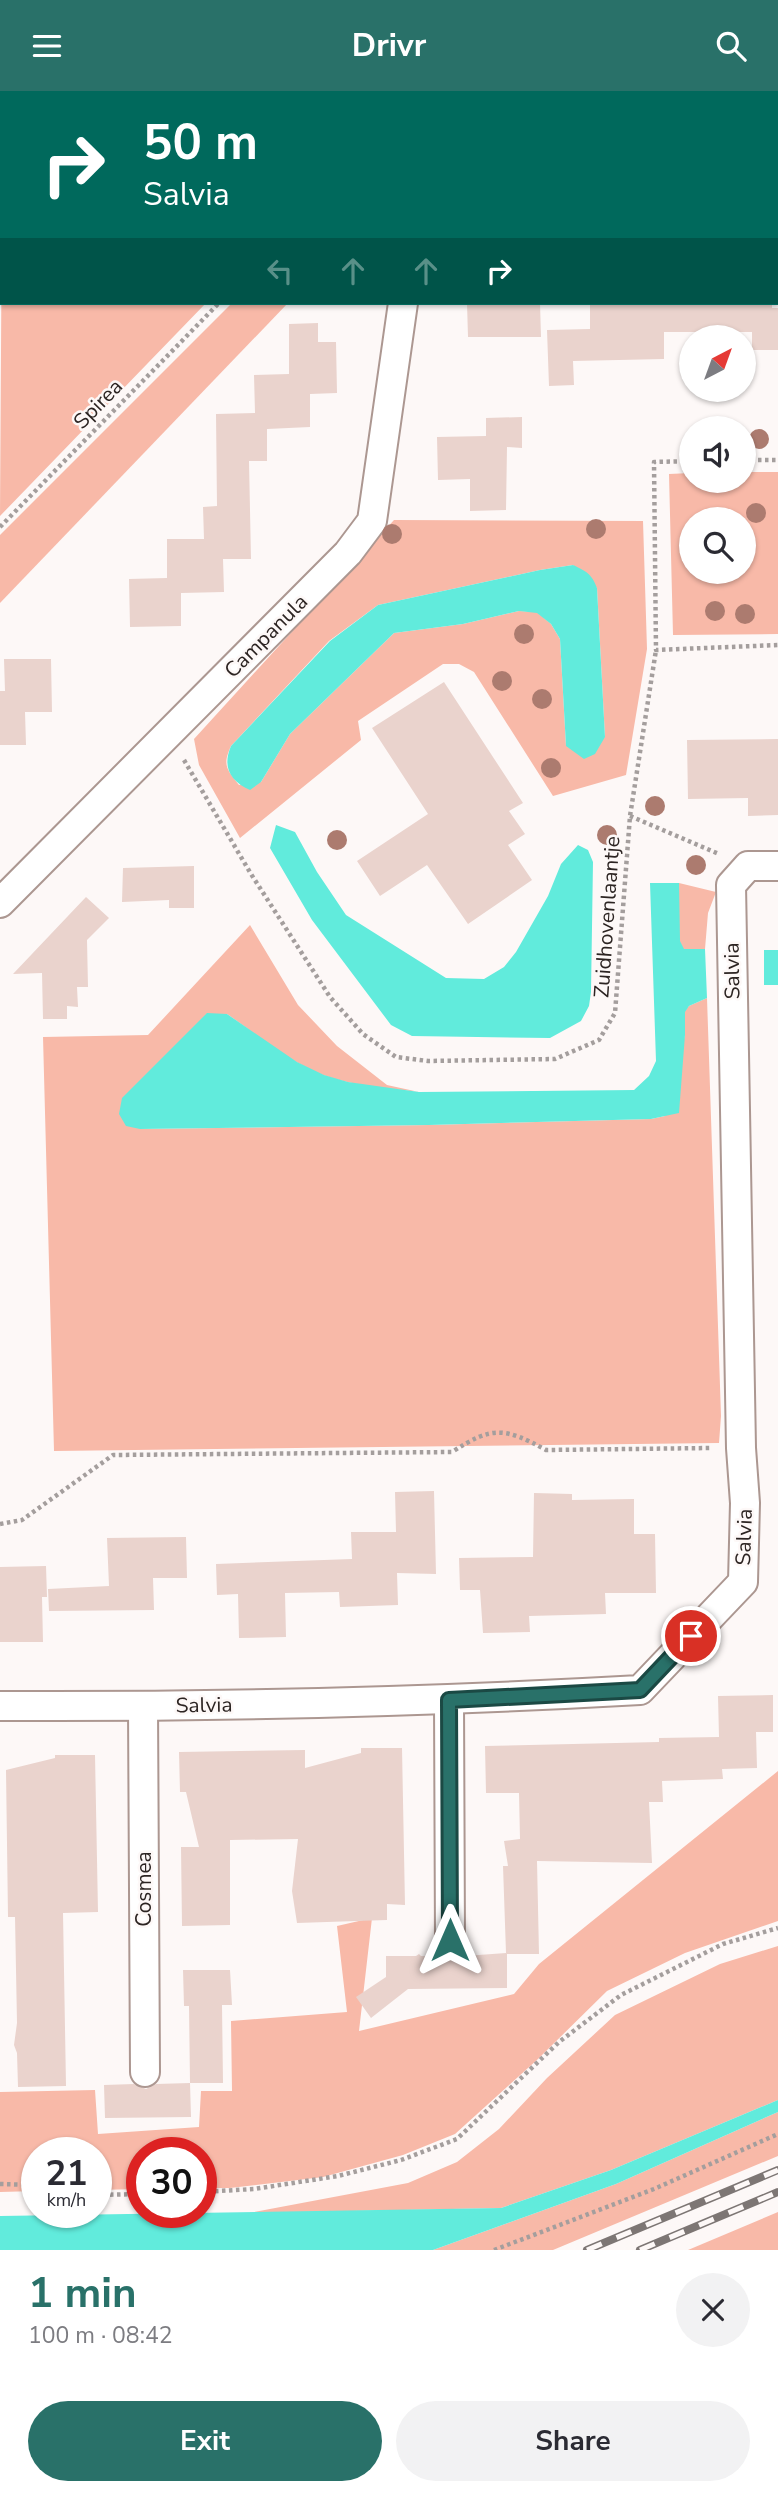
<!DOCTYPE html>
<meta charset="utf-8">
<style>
body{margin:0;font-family:"Nunito Sans",sans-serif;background:#f2f2f3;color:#2b2b33;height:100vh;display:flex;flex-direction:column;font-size:26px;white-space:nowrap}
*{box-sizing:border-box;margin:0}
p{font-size:23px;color:#7c7c81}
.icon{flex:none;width:38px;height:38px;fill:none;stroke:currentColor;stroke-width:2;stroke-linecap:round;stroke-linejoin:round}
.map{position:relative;height:2159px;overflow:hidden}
.details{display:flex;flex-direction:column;background:#fff;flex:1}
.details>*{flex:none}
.hud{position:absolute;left:0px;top:0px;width:779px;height:214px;box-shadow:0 2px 5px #0004;background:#00695c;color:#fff;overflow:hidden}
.needle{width:46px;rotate:41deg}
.controls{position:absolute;left:679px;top:234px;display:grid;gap:14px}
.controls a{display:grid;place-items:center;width:77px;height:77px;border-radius:50%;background:#fff;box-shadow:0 2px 5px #0004;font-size:35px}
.speed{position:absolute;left:21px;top:2046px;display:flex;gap:14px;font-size:35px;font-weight:700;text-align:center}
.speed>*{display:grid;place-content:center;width:91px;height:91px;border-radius:50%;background:#fff;box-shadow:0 2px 5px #0004;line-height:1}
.speed small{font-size:18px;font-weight:400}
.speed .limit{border:10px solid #d22;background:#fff;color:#111}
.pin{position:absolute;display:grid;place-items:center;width:60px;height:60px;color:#fff;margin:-30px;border:4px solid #fff;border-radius:50%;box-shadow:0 2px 7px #0007}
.me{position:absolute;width:77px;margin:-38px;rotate:0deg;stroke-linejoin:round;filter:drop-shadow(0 0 5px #0008)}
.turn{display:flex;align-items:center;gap:24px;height:147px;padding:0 28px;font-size:32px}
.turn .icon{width:91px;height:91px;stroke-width:2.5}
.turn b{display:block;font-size:49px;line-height:60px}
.lanes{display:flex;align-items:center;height:66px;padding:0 28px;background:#0003;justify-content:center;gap:35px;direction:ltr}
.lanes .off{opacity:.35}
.round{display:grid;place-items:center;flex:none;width:74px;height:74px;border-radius:37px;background:#f2f2f3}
.summary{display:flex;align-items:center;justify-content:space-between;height:119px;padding:0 28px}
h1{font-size:42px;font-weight:700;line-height:52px;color:#297169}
.button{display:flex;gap:14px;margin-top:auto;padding:14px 28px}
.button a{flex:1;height:80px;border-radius:42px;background:#297169;color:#fff;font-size:28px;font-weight:700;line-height:80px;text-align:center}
.button a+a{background:#f2f2f3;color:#2b2b33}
header{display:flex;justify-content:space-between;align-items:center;height:91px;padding:0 28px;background:#297169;color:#fff;font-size:32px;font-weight:700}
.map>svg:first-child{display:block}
.green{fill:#f8b9a8;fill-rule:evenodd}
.water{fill:#61ebdc}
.building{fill:#ead3cd}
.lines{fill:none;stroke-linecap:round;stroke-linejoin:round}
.minor-casing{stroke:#ac9791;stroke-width:32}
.path{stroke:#a49e9d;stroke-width:4.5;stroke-dasharray:3.5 3.5;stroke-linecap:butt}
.minor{stroke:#fff;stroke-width:28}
.rail-casing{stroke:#7d7674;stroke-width:8}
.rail{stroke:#fdf8f7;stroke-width:5;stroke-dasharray:16;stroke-linecap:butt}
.tree{fill:#ac7b6f}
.route-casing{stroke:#1b4944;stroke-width:18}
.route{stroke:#297169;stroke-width:12}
.labels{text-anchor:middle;stroke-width:5;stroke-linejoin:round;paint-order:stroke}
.street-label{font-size:21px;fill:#2c2422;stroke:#fdf8f7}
</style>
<header><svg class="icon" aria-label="menu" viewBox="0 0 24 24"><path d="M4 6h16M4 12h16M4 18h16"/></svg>Drivr<svg class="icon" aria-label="search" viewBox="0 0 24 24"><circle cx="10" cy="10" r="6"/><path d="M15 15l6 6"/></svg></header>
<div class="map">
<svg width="778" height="2159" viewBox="0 0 778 2159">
<rect width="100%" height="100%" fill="#fdf8f7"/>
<g class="green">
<polygon points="177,0 287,0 300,2 177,2"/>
<polygon points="2,98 2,212 206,212 0,425"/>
<polygon points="232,212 288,212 0,512 0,444"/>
<path d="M744,381H778V543L673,544L669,383L691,382V390H744ZM691,429H744V481H691Z"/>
<path d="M394,429L643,430L647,558L626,684L553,705L474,581L459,573H443L358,630L361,649L240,747L199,674L194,648ZM573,474L597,497L605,646L566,655L560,548L551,533L537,521L519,520L463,533L394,542L290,643L261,691L239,694C227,678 222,675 231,655L329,550L378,514L540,479Z"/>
<polygon points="679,792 716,801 708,822 705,858 683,858 679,849"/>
<path d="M250,834L298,914L337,955L387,994L419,1001C387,997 353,995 323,984C288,970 258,944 227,923L140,1038L429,1034L651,1028L665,1025L685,944L684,921L689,915L707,907L721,1325L719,1352L54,1360L43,946L148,944Z"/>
<polygon points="778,1680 778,1830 685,1862 607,1900 538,1968 455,2043 403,2064 323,2086 230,2097 201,2097 201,2062 142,2062 142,2098 96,2099 96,2062 37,2062 37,2100 0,2101 0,2001 95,1999 98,2043 199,2036 201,2000 232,2000 231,1930 347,1921 337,1835 372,1827 359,1940 514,1903 539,1873"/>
<polygon points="778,1855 778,2009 611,2079 501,2117 249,2122 408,2092 457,2071 499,2038 547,1987 615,1924 720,1873"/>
<polygon points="778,2021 778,2065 553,2159 433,2159 616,2093"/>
<polygon points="778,2121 778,2159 688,2159"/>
</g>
<g class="water">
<path d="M573,474C586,480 592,483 597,497L605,646L595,663L584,668L566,655L560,548L551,533L537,522L519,520L463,533L394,542L290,643L261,691L250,699C230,690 222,676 231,655L330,550L378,514L540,479Z"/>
<polygon points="276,734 295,741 317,781 346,824 446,887 484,888 504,876 516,861 548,805 561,773 578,754 588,759 593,771 591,901 589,915 581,930 550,947 412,945 391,934 312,829 270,757"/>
<polygon points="650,792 679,792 680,850 684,858 705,858 707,907 689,915 685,921 685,944 679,1022 651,1028 429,1034 140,1038 126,1035 119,1023 122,1007 207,922 227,923 297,971 324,984 348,991 419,1001 634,999 649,985 656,970"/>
<rect x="764" y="859" width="14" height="35"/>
<polygon points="778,2009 778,2021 616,2093 433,2159 0,2159 0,2125 501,2117 611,2079"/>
</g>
<g class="building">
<polygon points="467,212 540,212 541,246 468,246"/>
<polygon points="590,212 663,212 663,214 772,212 772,217 778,217 778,259 752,259 752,241 664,241 664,268 573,270 574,294 549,295 547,239 590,238"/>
<polygon points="318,232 318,251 336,251 337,302 310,303 310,336 267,338 267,370 249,370 251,468 223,468 224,501 181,502 181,535 130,536 129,488 167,487 167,448 204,448 203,416 217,415 216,323 255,322 254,284 289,283 289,233"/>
<polygon points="522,326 522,357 507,356 506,419 470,420 470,388 438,389 437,346 486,345 486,327"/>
<polygon points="4,568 51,568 52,621 25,621 26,654 0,654 0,600 5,600"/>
<polygon points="444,591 523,712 509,720 525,743 508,754 532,789 468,833 427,774 380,805 357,770 428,723 372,637"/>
<polygon points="778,648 778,724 748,725 748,707 688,708 687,649"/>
<polygon points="194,775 194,817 169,817 169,809 122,811 123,777"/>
<polygon points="86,806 109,827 87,849 88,896 77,896 78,916 67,915 67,928 43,928 42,882 13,883"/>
<polygon points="434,1400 436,1483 397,1482 398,1514 340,1516 339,1501 285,1502 286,1546 239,1547 238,1503 217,1504 216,1473 352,1468 351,1441 396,1441 395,1401"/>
<polygon points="534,1402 572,1403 572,1409 634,1408 634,1443 655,1443 656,1502 605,1502 606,1523 529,1525 530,1541 483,1542 480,1499 460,1499 459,1467 533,1466"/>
<polygon points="186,1446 187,1487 153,1487 154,1519 49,1520 48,1498 109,1495 107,1447"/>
<polygon points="46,1475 47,1506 42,1506 43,1551 0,1551 0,1476"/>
<polygon points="773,1604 773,1641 756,1641 757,1677 722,1678 723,1688 662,1690 663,1711 649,1711 652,1772 537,1770 539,1863 507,1863 507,1897 408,1898 371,1927 356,1906 386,1886 386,1865 416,1865 419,1863 421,1865 451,1866 506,1862 503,1775 508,1775 504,1750 520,1748 519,1702 486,1702 485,1655 659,1651 659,1647 719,1646 718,1605"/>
<polygon points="361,1657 402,1657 405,1814 387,1813 387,1829 297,1832 292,1800 298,1748 230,1749 230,1834 182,1835 181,1756 199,1756 186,1701 180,1701 179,1661 305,1659 305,1677 361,1662"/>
<polygon points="55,1664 95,1664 98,1821 63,1822 66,1995 18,1996 17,1962 14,1954 17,1932 15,1826 8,1826 6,1679 55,1667"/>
<polygon points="183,1879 230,1879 232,1914 222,1914 223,1992 190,1992 189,1915 184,1915"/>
<polygon points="190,1992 191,2026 105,2027 104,1994 134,1993 146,1998 156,1993"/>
</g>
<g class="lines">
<g class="minor-casing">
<g id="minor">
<polyline points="524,0 524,2"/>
<polyline points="430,2 430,0"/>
<polyline points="777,129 778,129"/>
<polyline points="0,812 348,462 372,430 403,212"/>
<polyline points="449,1610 450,1849"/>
<path d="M0,1615C214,1616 427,1611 640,1599L743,1491L745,1412L741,1357L731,794L748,775H778"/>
<polyline points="143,1615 145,1981"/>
</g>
</g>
<g class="path">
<polyline points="744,369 778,369"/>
<polyline points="691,370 654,371 656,559 778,554"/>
<polyline points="0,436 219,212"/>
<polyline points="184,669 251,783 330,906 363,943 396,966 428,970 555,968 599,949 615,922 630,725 656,559"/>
<polyline points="630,725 719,763"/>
<path d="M0,1433L22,1429L113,1364L452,1361C492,1335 504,1336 546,1359L712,1357"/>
<polyline points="0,2093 37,2094"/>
<polyline points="201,2101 254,2098 338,2085 401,2069 457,2048 559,1951 621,1904 723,1853 778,1837"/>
<polyline points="96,2104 142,2103"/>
<polyline points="494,2159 654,2098 778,2043"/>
</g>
<use href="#minor" class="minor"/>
<g class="rail-casing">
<g id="rail">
<polyline points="587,2159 778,2079"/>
<polyline points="640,2159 778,2101"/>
</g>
</g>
<use href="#rail" class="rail"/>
</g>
<g class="tree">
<circle cx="759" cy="348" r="10"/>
<circle cx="756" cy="422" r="10"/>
<circle cx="596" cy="438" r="10"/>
<circle cx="392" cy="443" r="10"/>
<circle cx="715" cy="520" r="10"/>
<circle cx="745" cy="523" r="10"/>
<circle cx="524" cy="543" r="10"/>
<circle cx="502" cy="590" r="10"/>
<circle cx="542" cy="608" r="10"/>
<circle cx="551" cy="677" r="10"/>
<circle cx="655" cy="715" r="10"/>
<circle cx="607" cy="744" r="10"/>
<circle cx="337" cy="749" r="10"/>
<circle cx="696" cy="774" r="10"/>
</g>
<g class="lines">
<g class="route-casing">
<polyline id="route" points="450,1849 449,1609 640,1599 691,1545"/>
</g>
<use href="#route" class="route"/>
</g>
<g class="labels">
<g class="street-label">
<text transform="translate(98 313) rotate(-46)" y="7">Spirea</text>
<text transform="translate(266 545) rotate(-45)" y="7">Campanula</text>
<text transform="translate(607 826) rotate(-86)" y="7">Zuidhovenlaantje</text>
<text transform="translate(732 880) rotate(-91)" y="7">Salvia</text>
<text transform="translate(744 1446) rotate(-88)" y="7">Salvia</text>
<text transform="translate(204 1614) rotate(-1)" y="7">Salvia</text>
<text transform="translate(144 1798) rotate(-90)" y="7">Cosmea</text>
</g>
</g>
</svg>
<div class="controls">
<a><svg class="needle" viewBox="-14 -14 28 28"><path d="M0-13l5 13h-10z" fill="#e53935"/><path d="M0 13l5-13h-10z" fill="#7c7c81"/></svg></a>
<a><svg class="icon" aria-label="sound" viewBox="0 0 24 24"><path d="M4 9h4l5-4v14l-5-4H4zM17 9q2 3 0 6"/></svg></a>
<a><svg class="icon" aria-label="search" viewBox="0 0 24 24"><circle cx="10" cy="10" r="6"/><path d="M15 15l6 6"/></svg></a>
</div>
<div class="speed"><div>21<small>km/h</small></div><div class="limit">30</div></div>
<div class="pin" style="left:691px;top:1545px;background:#d93025"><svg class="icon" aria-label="arrive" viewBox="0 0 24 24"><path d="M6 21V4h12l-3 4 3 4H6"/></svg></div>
<svg class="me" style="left:450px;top:1849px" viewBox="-20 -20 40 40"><path d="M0-17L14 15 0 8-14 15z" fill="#297169" stroke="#fff" stroke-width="4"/></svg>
<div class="hud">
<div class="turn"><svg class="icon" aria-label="right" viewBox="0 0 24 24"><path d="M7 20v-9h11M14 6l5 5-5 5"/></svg><div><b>50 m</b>Salvia</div></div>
<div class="lanes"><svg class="icon off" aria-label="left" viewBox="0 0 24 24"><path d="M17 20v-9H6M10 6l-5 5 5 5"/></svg><svg class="icon off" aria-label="ahead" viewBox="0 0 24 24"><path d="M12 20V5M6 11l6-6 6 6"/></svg><svg class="icon off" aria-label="ahead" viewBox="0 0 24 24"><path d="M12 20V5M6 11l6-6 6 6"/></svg><svg class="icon" aria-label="right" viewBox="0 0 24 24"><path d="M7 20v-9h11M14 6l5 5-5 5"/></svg></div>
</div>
</div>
<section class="details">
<div class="summary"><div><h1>1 min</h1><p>100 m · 08:42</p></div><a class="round"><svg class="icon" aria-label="close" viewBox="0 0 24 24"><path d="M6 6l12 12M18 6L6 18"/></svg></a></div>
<div class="button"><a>Exit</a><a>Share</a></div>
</section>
